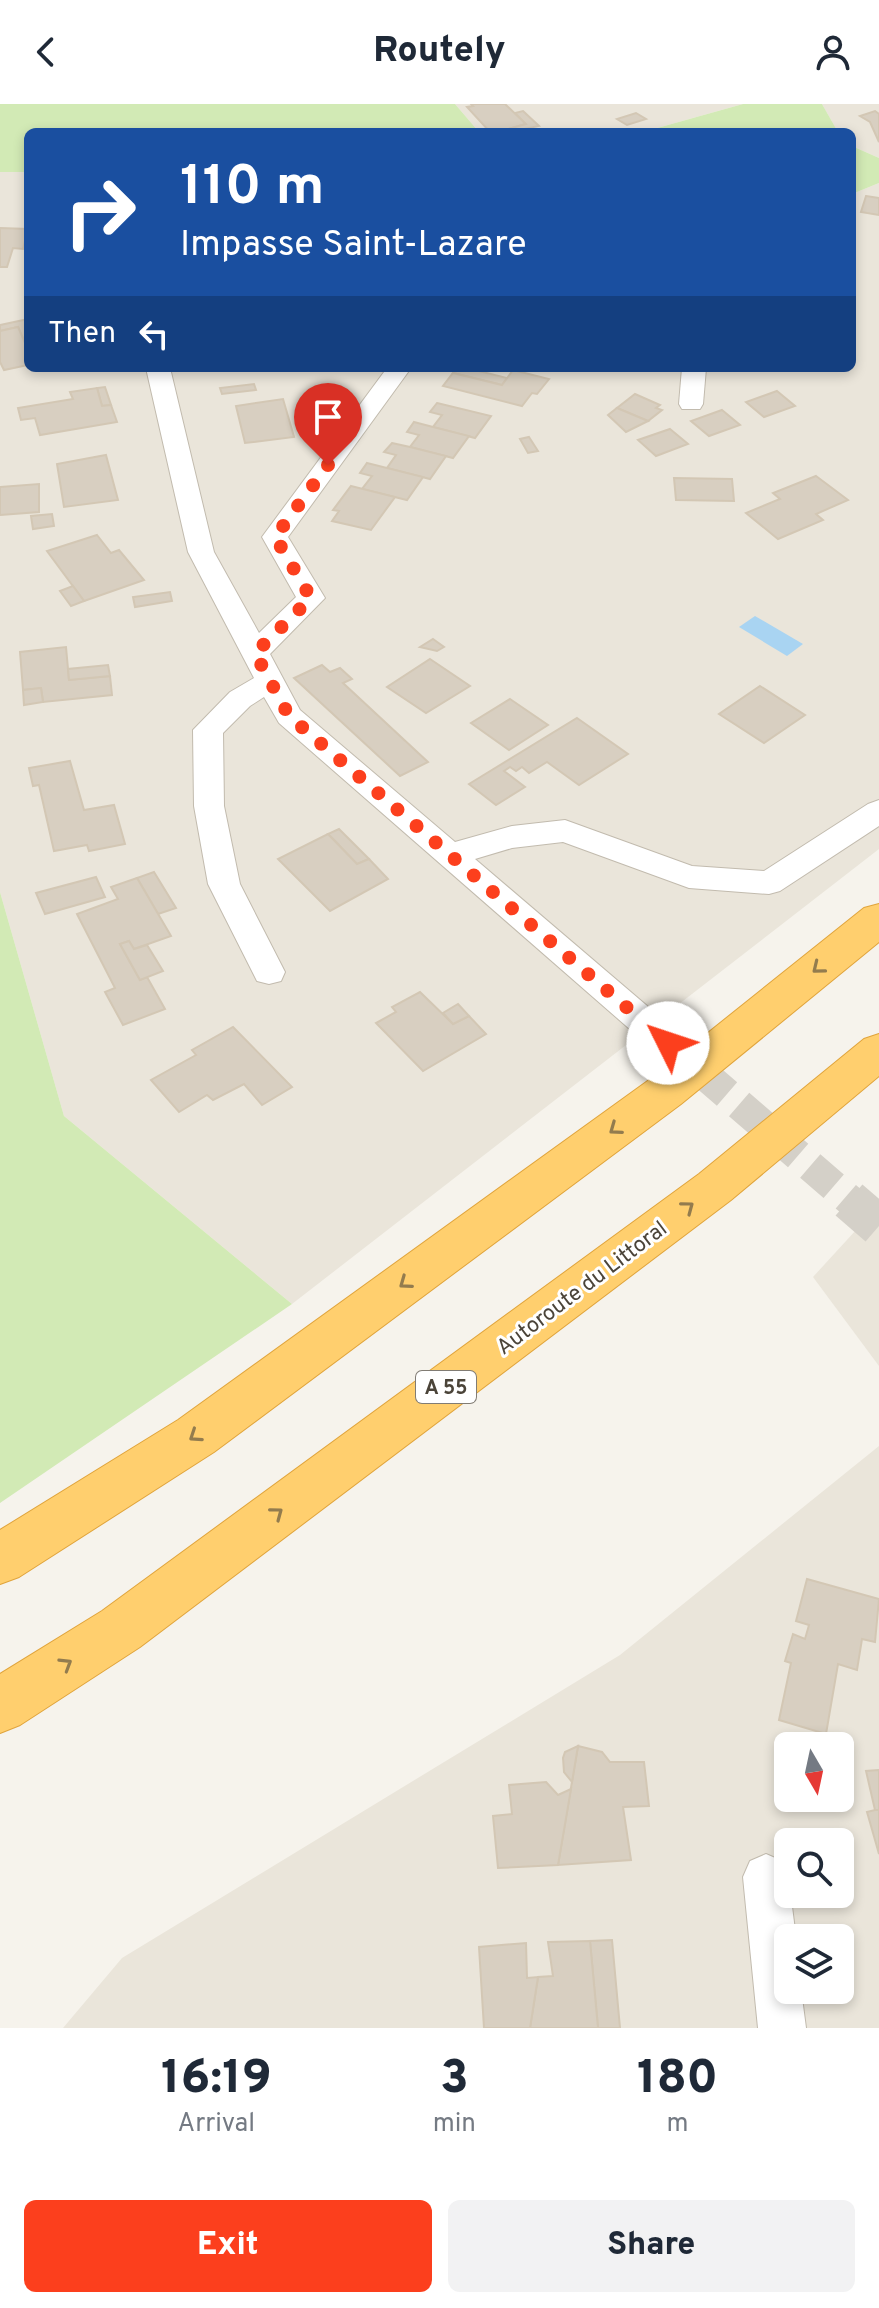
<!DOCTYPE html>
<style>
body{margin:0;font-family:Overpass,sans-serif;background:#f2f2f3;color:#1f2937;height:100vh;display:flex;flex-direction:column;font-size:30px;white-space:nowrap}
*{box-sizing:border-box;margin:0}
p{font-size:26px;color:#747a83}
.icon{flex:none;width:44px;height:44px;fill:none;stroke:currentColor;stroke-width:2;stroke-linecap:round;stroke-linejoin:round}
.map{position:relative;height:1924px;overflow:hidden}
.side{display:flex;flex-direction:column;background:#fff;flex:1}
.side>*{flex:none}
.banner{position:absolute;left:24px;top:24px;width:832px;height:244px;border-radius:12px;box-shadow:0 4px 12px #0003;background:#1a4fa0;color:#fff;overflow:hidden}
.needle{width:52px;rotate:171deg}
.fabs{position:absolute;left:774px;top:1628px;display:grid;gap:16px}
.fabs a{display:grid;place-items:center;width:80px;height:80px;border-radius:12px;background:#fff;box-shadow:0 4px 12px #0003;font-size:40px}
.pin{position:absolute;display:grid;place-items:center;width:68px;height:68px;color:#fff;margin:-82px -34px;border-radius:50% 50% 50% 0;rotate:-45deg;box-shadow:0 0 8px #0007}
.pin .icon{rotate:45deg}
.me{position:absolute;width:88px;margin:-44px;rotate:311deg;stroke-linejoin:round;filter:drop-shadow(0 0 6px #0008)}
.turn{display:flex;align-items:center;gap:28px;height:168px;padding:0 24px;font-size:36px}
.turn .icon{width:104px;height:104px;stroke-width:2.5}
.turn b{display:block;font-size:56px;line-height:68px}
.then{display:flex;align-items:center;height:76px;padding:0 24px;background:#0003;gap:16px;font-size:30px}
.eta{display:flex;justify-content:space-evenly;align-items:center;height:136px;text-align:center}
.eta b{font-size:48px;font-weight:800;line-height:56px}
.button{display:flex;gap:16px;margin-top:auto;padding:16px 24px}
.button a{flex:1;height:92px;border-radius:12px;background:#fc3f1d;color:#fff;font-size:32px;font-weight:800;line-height:92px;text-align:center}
.button a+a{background:#f2f2f3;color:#1f2937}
header{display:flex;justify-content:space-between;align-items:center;height:104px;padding:0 24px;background:#fff;font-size:36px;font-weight:800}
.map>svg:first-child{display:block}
.residential{fill:#eae5da;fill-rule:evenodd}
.green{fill:#d2eab5}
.water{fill:#a9d4f2}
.building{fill:#d8cfc1;stroke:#d3c7b4;stroke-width:2}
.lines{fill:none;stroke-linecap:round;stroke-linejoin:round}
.street-tunnel-far1{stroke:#d4d0c8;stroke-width:31;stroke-dasharray:31 16;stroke-linecap:butt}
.street-tunnel{stroke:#d4d0c8;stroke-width:41;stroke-dasharray:41 21;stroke-linecap:butt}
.street-casing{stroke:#c2bbae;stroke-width:2}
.highway-casing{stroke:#e0a43c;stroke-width:2}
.street{fill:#fff;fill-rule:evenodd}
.highway{fill:#ffcf6e;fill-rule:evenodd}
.oneway{stroke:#937c4e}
.route{stroke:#fc3f1d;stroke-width:14;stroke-dasharray:0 25.2}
.labels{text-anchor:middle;stroke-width:6;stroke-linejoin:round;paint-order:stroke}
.shield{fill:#fff;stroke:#817c74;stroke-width:2}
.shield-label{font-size:20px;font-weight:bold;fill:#4b4439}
.street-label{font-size:22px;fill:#4b4439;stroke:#fff}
</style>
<header><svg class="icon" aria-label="back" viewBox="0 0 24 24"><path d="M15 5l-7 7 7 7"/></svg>Routely<svg class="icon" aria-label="person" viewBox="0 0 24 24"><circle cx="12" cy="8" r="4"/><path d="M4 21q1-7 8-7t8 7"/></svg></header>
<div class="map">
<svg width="879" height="1924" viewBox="0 0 879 1924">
<rect width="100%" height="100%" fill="#f6f3ec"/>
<g class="residential">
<polygon points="455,0 743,0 643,28 479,28"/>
<polygon points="822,0 879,0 879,54 852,42 852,28 838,28"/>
<polygon points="0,68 28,68 28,264 852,264 852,90 879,79 879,745 292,1200 64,1012 0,788"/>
<polygon points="879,1101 879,1262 813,1173"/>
<path d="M879,1342V1924H63L122,1854L620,1551ZM788,1642H840V1694H788ZM788,1738H840V1790H788ZM788,1834H840V1886H788Z"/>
</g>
<g class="green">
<path d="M0,0H455L479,28C455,28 419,23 398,28H28V68H0Z"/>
<polygon points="743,0 822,0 838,28 643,28"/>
<polygon points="852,42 879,54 879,79 852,90"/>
<polygon points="0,788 64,1012 292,1200 0,1399"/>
</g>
<polygon class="water" points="755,512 803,540 787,552 739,523"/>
<g class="building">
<polygon points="471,0 505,0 526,20 508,25 510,28 490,28 467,3 473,2"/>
<polygon points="523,7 539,22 510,28 508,25 526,20 515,9"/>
<polygon points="875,7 879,10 879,38 870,18 860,12"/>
<polygon points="636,9 646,15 627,21 617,15"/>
<polygon points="866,92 879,94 879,111 861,108"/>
<polygon points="0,124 28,125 23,145 13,144 7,163 0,163"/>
<polygon points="28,215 28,238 25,239 18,223 0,227 0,221"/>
<polygon points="18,223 25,239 28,238 28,261 4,266 0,258 0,227"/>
<polygon points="457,264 467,264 507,274 502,281 453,269"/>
<polygon points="513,266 549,275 537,290 532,289 522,302 443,282 453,269 502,281"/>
<polygon points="254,280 256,286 222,290 220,284"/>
<polygon points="105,283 111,301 102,302 97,284"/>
<polygon points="97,284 102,302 111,301 117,318 40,331 35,314 21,316 18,304 73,295 70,288"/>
<polygon points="777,287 795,302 764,313 746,298"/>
<polygon points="635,290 660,301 656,304 662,306 648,317 617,304"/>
<polygon points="283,295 294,333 245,339 236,302"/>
<polygon points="437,299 491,312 475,334 433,323 442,311 430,308"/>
<polygon points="617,304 648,317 626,328 608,311"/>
<polygon points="722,306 740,321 709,332 691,317"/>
<polygon points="414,318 433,323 469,332 453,354 410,343 419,331 407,328"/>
<polygon points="670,325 688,340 656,352 638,336"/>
<polygon points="529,333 538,347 528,349 520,335"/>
<polygon points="392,339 410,343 446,352 430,375 387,364 396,351 384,348"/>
<polygon points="106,351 118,396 64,403 57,360"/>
<polygon points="367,359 423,373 407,396 362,385 372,372 360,369"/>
<polygon points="816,372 848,396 816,410 823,416 778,435 746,409 780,395 773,389"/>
<polygon points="674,374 732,375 734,397 676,396"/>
<polygon points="39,380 39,408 0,411 0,383"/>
<polygon points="351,382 395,393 371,426 332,417 339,407 333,406"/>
<polygon points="52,410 54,422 33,425 31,412"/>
<polygon points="97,431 111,449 119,446 144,476 84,497 47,447"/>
<polygon points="73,482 84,497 71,502 60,487"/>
<polygon points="170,488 172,497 135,503 133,493"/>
<polygon points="433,535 444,543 437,547 420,543"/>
<polygon points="66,543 69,576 110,572 112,591 43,598 41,584 23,586 20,548"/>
<polygon points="430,555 470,582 426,609 387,583"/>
<polygon points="108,561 110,572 69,576 68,565"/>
<polygon points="322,561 330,568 340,564 352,575 343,579 428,658 400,672 294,574"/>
<polygon points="760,582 805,611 764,639 719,610"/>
<polygon points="41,584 43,598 24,601 23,586"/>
<polygon points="510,595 548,621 509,646 471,619"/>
<polygon points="577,614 628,650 579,681 547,658 529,669 522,663 516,667 510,663 504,667 525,683 496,701 469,680"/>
<polygon points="70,657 84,706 114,701 125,740 89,747 87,741 54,747 39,681 33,682 29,664"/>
<polygon points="339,725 369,755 357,760 328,730"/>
<polygon points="328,730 357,760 369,755 388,775 330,807 278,755"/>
<polygon points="154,768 176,804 158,810 137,774"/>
<polygon points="96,773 105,793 45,810 36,789"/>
<polygon points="137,774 171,832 134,845 129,837 120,840 140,876 147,873 165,905 123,921 105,888 115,884 77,810 118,795 111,783"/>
<polygon points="129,837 134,845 147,841 163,867 140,876 120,840"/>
<polygon points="420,888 453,920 469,912 486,930 423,967 376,919 396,908 392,903"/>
<polygon points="458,900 469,912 453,920 443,909"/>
<polygon points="233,923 292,983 262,1001 244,980 213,996 207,991 179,1008 151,976 196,951 192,946"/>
<polygon points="807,1475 879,1495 875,1538 862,1535 857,1566 838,1560 826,1630 779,1616 791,1559 785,1557 793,1530 805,1535 809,1521 796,1517"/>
<polygon points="578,1642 602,1648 610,1658 644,1658 649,1702 623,1703 631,1756 558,1761"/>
<polygon points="578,1642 572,1678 564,1668 563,1654 565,1648"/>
<polygon points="879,1666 879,1706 875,1706 866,1667"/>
<polygon points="546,1678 558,1691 571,1685 558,1761 498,1764 493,1712 512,1710 509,1681"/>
<polygon points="875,1706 879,1706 879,1750 867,1708"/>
<polygon points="612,1836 620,1924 598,1924 590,1837"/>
<polygon points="590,1837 598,1924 530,1924 538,1873 553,1872 548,1838"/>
<polygon points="526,1839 527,1874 538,1873 530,1924 484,1924 479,1843"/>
</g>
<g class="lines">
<polyline class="street-tunnel-far1" points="668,939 852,1098"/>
<polyline class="street-tunnel" points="849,1096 879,1122"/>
<g class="street-casing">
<g id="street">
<polygon points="146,264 170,264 214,448 259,529 296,493 262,433 387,264 411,264 288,433 325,494 270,550 300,606 455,738 512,722 565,716 692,762 764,767 868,700 879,696 879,722 780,787 769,790 689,784 563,738 512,744 475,755 680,930 685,939 680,948 668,952 656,948 279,619 264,593 250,602 223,629 224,702 240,780 285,868 281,877 269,880 257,877 208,780 194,702 193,626 230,588 254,574 188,448"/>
<polygon points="682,264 706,264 703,300 700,305 682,305 679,300"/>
<polygon points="766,1750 782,1757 788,1771 796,1834 788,1834 788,1886 801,1886 806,1924 758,1924 743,1773 750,1757"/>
</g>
</g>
<g class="highway-casing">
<g id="highway">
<polygon points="879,800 879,838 681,1000 214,1348 19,1473 0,1480 0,1426 178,1316 649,976 864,804"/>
<polygon points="879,930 879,972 731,1096 140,1543 20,1621 0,1629 0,1570 102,1507 699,1070 864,935"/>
</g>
</g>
<use href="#street" class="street"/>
<use href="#highway" class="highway"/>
</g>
<defs><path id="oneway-chevron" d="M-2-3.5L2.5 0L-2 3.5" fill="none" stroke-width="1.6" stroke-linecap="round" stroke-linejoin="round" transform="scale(2)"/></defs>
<g class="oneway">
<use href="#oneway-chevron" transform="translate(818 864) rotate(141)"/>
<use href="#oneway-chevron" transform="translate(615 1025) rotate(144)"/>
<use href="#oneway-chevron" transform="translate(688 1103) rotate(-37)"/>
<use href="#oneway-chevron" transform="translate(405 1179) rotate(144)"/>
<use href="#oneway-chevron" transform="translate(195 1332) rotate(146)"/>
<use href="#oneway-chevron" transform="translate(277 1409) rotate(-37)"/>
<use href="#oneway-chevron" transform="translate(66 1560) rotate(-32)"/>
</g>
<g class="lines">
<polyline class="route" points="328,361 275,433 311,494 255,549 289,612 668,939"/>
</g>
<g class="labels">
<rect class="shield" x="416" y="1267" width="60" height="32" rx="6"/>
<g class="shield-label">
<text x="446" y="1290">A 55</text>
</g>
<g class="street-label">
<text transform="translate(581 1183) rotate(-37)" y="8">Autoroute du Littoral</text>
</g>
</g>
</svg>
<div class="fabs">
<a><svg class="needle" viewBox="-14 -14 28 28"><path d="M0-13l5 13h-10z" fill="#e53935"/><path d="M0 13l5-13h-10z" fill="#747a83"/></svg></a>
<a><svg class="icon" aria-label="search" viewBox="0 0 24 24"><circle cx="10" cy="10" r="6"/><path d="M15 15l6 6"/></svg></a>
<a><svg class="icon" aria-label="layers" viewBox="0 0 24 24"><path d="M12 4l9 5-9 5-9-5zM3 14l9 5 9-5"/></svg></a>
</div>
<div class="pin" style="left:328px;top:361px;background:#d93025"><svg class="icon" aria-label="arrive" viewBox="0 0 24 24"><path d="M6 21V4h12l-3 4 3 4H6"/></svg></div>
<svg class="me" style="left:668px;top:939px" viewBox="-20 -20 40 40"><circle r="19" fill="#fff"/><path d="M0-13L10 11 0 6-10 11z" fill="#fc3f1d"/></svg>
<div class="banner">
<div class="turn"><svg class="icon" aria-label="right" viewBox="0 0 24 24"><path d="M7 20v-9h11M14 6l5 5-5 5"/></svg><div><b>110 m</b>Impasse Saint-Lazare</div></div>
<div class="then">Then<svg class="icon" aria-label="left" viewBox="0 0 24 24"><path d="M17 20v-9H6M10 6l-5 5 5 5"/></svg></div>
</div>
</div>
<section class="side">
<div class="eta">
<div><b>16:19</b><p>Arrival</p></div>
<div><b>3</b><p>min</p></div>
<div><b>180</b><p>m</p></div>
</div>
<div class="button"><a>Exit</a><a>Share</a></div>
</section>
